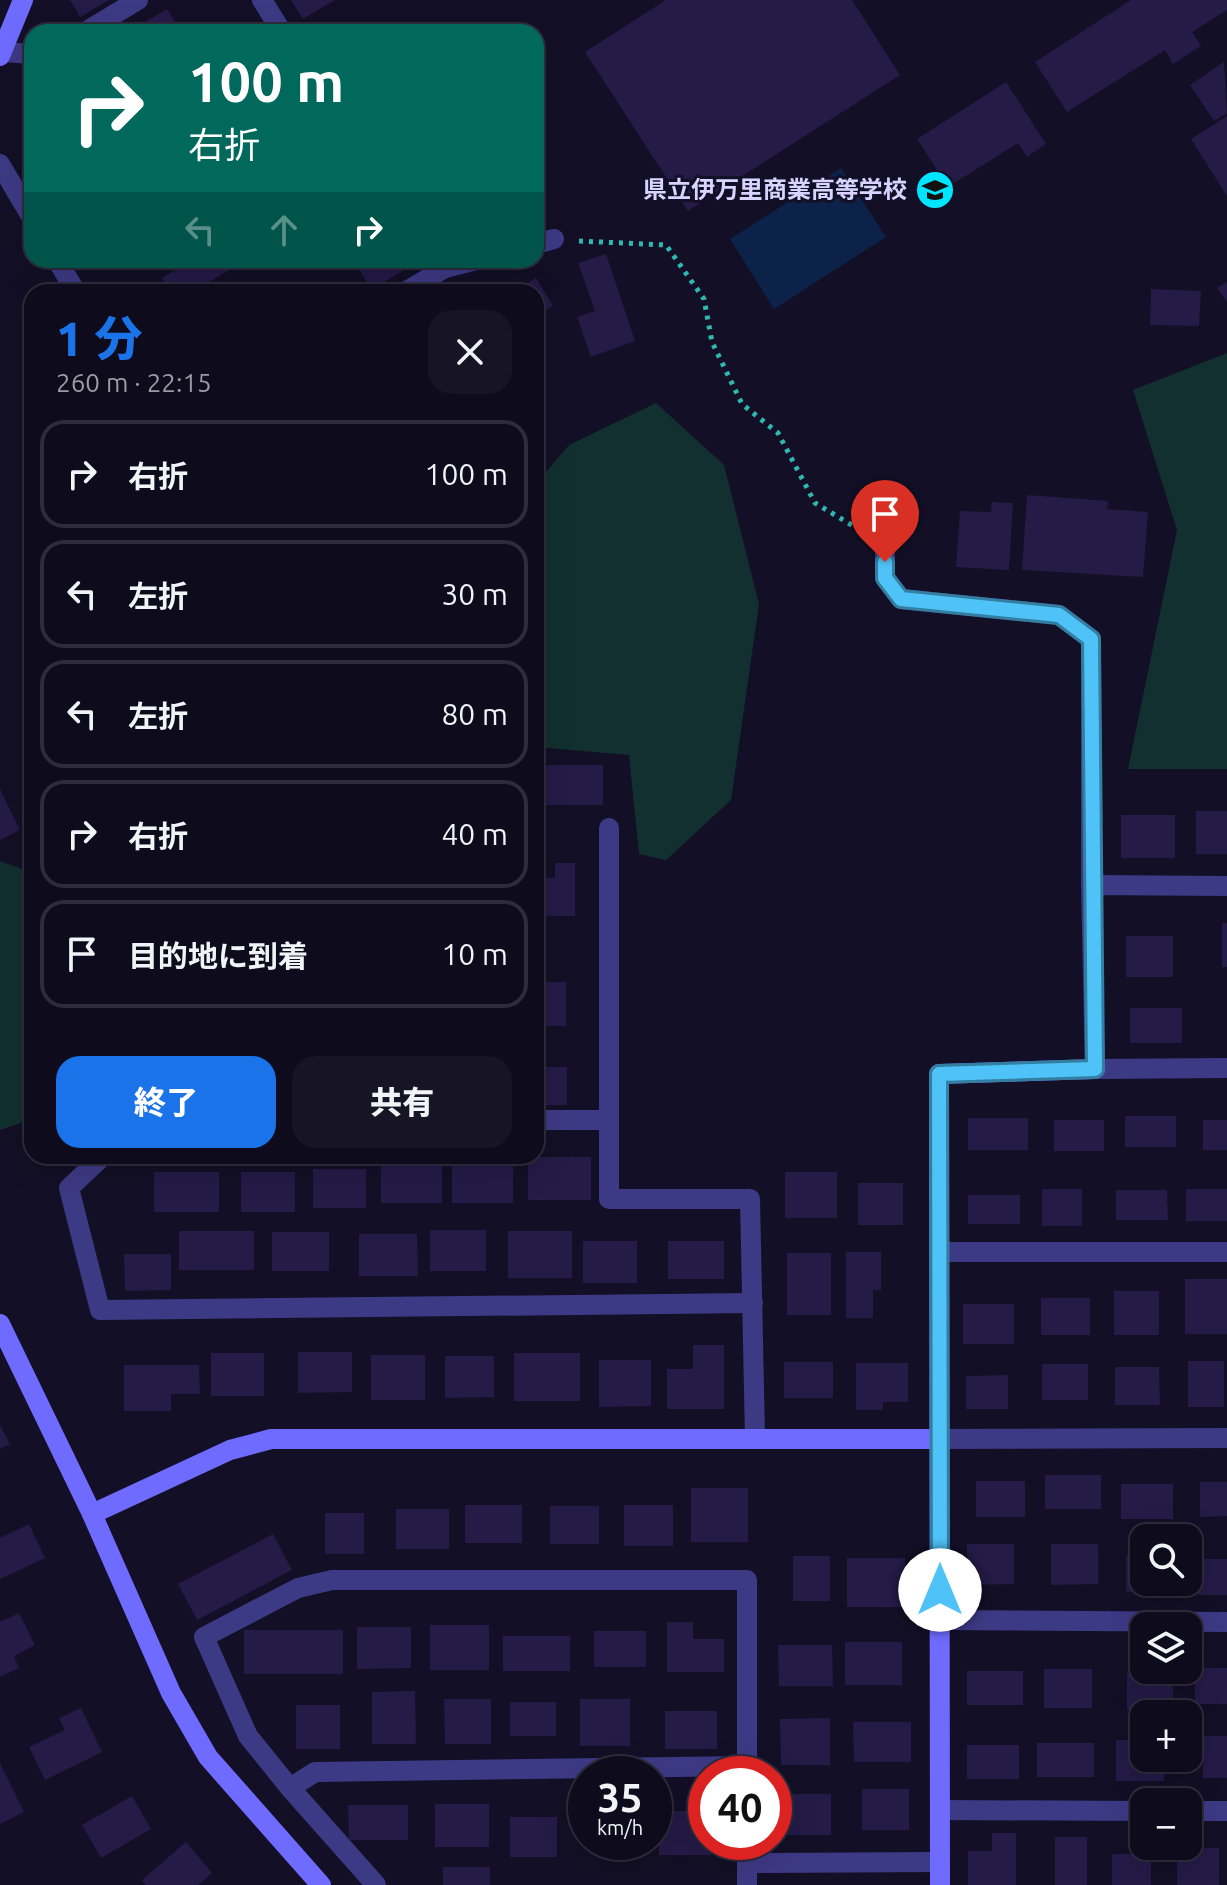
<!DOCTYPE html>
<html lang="ja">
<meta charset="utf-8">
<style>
body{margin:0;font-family:Ubuntu,"Noto Sans JP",sans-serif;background:#171425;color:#f1f3f6;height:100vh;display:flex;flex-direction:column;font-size:30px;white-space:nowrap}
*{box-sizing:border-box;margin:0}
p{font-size:26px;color:#9b9ba3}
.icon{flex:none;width:44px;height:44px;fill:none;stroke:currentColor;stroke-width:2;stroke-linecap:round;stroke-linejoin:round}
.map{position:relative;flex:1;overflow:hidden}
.side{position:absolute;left:24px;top:284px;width:520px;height:880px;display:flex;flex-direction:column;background:#0e0b1c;border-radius:24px;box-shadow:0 8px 32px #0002,0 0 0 2px #2e2b3b}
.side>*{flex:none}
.banner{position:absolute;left:24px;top:24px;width:520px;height:244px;border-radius:24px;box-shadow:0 8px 32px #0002,0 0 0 2px #2e2b3b;background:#00695c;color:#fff;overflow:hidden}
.tools{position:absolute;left:1130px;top:1524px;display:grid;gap:16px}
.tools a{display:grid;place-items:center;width:72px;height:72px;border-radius:16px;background:#0e0b1c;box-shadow:0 8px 32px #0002,0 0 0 2px #2e2b3b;font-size:40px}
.speed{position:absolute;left:568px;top:1756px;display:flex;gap:16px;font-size:40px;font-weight:700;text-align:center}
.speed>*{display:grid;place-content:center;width:104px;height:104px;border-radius:50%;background:#0e0b1c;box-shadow:0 8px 32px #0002,0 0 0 2px #2e2b3b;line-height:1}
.speed small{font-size:20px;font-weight:400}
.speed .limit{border:12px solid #d22;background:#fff;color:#111}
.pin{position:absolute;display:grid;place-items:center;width:68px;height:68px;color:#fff;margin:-82px -34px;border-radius:50% 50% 50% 0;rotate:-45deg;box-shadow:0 0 8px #0007}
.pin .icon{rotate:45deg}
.me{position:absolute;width:88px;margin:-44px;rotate:0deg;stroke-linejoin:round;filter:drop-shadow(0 0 6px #0008)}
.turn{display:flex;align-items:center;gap:28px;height:168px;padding:0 32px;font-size:36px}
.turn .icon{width:104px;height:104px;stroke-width:2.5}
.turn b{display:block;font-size:56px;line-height:68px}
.lanes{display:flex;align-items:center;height:76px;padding:0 32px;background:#0003;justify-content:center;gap:40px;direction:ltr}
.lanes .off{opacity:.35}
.round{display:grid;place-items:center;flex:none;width:84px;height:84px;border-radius:24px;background:#171425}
.overview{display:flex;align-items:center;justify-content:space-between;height:136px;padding:0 32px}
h1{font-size:48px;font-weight:800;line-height:60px;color:#1a73e8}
.action{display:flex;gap:16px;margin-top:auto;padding:16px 32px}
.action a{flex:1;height:92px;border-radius:24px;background:#1a73e8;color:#fff;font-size:32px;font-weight:800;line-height:92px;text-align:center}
.action a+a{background:#171425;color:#f1f3f6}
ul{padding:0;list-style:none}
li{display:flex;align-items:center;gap:24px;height:108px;margin:0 16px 12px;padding:0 16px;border:4px solid #2e2b3b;border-radius:24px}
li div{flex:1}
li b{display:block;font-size:30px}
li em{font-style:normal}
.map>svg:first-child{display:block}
.green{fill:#12302f}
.water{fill:#0c2248}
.building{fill:#241b47}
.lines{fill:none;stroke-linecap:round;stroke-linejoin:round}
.path{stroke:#2fb8b0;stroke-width:5;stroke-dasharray:4 6;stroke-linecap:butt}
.street{stroke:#3d3a85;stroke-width:20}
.secondary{stroke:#6f6bff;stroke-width:20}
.route-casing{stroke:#337fa1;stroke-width:20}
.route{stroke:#4fc3f7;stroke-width:14}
.labels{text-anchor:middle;stroke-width:6;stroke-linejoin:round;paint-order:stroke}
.poi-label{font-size:24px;font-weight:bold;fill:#d9d4ff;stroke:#130f26;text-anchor:end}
</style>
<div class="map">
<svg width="1227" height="1885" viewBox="0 0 1227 1885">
<rect width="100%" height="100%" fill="#130f26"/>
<g class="green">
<polygon points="1227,353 1227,769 1128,769 1177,530 1133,390"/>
<polygon points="656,403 724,465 759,604 731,800 666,860 639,854 629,755 536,747 536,484 569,445"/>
<polygon points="0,861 24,870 32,887 32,1119 0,1130"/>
</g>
<polygon class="water" points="841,168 886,237 774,309 730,239"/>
<g class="building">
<polygon points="70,0 109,0 80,17"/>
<polygon points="291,0 335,0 303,19"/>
<polygon points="666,0 852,0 900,75 688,211 585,52"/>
<polygon points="1131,0 1227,0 1227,10 1192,32 1201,46 1173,64 1165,50 1067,112 1035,62"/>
<polygon points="167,9 181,32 128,32"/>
<polygon points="1224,62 1227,113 1214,121 1190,85"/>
<polygon points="1006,82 1046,144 1027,157 1018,143 948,187 917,139"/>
<polygon points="1227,116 1227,196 1191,139"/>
<polygon points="606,254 635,341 591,357 577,317 595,311 578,263"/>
<polygon points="192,260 246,260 192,292 170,292 162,278"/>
<polygon points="357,260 421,260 371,290 355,262"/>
<polygon points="536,278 553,306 536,317 536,292 512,292"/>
<polygon points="1227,282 1227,302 1217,288"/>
<polygon points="1151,289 1201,291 1199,326 1150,325"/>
<polygon points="1027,495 1108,501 1107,509 1148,512 1143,577 1022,570"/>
<polygon points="992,502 1013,503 1009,570 956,567 960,511 991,512"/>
<rect x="543" y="765" width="60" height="40"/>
<polygon points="0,789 20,830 0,840"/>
<rect x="1196" y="811" width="31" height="43"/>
<rect x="1121" y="815" width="54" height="43"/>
<polygon points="555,863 575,863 575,916 536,916 536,878 555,878"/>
<rect x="1222" y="923" width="5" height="44"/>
<rect x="1126" y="936" width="47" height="41"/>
<rect x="536" y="982" width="30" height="44"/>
<rect x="1130" y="1008" width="52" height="35"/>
<rect x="536" y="1067" width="31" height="38"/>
<rect x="1125" y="1116" width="51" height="31"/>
<rect x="968" y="1118" width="60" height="32"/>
<rect x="1054" y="1120" width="50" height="31"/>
<rect x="1203" y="1120" width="24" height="30"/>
<rect x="528" y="1157" width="63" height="43"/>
<rect x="452" y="1159" width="61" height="44"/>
<rect x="381" y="1162" width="61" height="41"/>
<rect x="313" y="1169" width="53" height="39"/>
<rect x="154" y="1172" width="65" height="40"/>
<rect x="241" y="1172" width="54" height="40"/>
<rect x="785" y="1172" width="52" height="46"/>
<rect x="858" y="1183" width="45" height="42"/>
<rect x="1042" y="1189" width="40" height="37"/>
<rect x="1186" y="1189" width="41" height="32"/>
<polygon points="1116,1190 1167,1190 1168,1220 1116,1220"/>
<rect x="968" y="1195" width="52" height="29"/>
<rect x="430" y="1230" width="56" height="41"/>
<rect x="179" y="1231" width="75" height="39"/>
<rect x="508" y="1231" width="64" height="47"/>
<rect x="272" y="1232" width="57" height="39"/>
<polygon points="359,1234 417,1234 418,1276 359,1276"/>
<rect x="583" y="1241" width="54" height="42"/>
<rect x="668" y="1241" width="56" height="38"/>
<polygon points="846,1252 881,1252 881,1290 873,1290 873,1318 846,1318"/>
<rect x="787" y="1253" width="44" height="62"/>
<polygon points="124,1254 171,1254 171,1290 125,1291"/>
<rect x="1185" y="1279" width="42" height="55"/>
<rect x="1114" y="1291" width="45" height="44"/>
<rect x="1041" y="1298" width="49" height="37"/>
<rect x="963" y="1304" width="51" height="40"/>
<polygon points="693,1345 724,1345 724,1409 667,1409 667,1369 693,1369"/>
<polygon points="298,1352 352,1352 352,1392 298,1393"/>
<rect x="211" y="1353" width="53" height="43"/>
<rect x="514" y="1353" width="66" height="48"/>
<rect x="371" y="1355" width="54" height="45"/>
<polygon points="445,1356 494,1356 494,1397 445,1398"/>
<polygon points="599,1360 651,1360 651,1406 599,1407"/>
<rect x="1188" y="1361" width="36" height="46"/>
<rect x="784" y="1362" width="49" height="36"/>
<polygon points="856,1363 908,1363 908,1402 883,1402 883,1410 856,1410"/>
<rect x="1042" y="1364" width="46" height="36"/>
<polygon points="124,1365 199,1365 200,1394 171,1394 171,1411 124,1411"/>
<polygon points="1115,1367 1159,1367 1160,1405 1115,1405"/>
<polygon points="1008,1375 1008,1409 966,1409 966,1376"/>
<polygon points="0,1425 10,1444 0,1449"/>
<rect x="1045" y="1475" width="56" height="34"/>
<rect x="976" y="1481" width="49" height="36"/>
<polygon points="1200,1482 1227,1482 1227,1516 1200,1517"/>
<rect x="1121" y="1484" width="52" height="35"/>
<rect x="691" y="1488" width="57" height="54"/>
<rect x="465" y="1505" width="57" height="38"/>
<rect x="624" y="1505" width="49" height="41"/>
<rect x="550" y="1506" width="49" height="38"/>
<rect x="396" y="1509" width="53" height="40"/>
<rect x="325" y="1513" width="39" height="41"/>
<polygon points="29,1524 45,1558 0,1579 0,1538"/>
<polygon points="273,1534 292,1570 197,1620 178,1584"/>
<polygon points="967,1544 1014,1544 1014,1584 967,1585"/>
<polygon points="1051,1544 1098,1544 1098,1584 1051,1585"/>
<polygon points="1126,1555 1144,1555 1144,1582 1176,1582 1176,1592 1126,1592"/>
<rect x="793" y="1556" width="37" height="45"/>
<rect x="847" y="1558" width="58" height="49"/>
<rect x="1198" y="1559" width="29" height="36"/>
<polygon points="19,1613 35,1645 14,1656 19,1668 0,1677 0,1622"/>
<polygon points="667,1622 693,1622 693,1639 724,1639 724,1672 667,1672"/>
<rect x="430" y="1625" width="59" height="45"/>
<polygon points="357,1627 411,1627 411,1668 357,1669"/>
<rect x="244" y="1630" width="99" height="44"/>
<rect x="594" y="1631" width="52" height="36"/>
<rect x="503" y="1636" width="67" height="35"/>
<rect x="845" y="1642" width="57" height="43"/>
<polygon points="778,1645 832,1645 833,1686 779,1686"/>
<rect x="1195" y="1668" width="32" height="36"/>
<rect x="1044" y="1669" width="48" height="39"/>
<rect x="967" y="1671" width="56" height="34"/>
<rect x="1127" y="1673" width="46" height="37"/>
<polygon points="415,1691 416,1744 372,1744 372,1692"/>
<polygon points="444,1699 491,1699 491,1744 445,1744"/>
<rect x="580" y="1699" width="50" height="47"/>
<rect x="510" y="1702" width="46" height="34"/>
<rect x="296" y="1705" width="44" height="44"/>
<polygon points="81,1708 102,1752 45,1780 29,1747 65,1730 59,1718"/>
<rect x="665" y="1711" width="52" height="38"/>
<polygon points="830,1718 830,1765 781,1765 780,1719"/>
<polygon points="853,1722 911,1722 911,1762 854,1762"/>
<rect x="1203" y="1736" width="24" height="42"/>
<polygon points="1116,1740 1144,1740 1144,1758 1164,1758 1164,1781 1116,1781"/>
<rect x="1037" y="1743" width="57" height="34"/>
<rect x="967" y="1745" width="52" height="34"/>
<polygon points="0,1763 24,1812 0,1824"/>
<rect x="862" y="1789" width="47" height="41"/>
<rect x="784" y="1794" width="47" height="41"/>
<polygon points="132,1796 151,1829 101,1858 82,1825"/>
<rect x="435" y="1804" width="54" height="43"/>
<polygon points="348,1805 408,1805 408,1840 349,1840"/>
<polygon points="659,1811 706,1811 706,1842 711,1842 711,1855 659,1855"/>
<rect x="510" y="1817" width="47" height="40"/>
<polygon points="992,1833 1016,1833 1016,1885 968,1885 968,1851 992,1851"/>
<rect x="1055" y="1837" width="32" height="48"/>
<polygon points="186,1842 212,1873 198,1885 146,1885 142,1880"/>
<rect x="597" y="1842" width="47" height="10"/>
<rect x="1177" y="1848" width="42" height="37"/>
<rect x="1112" y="1854" width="39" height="31"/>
<rect x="443" y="1867" width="47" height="18"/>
</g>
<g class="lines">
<polyline class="path" points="579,241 666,245 704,299 712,342 742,404 778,433 815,503 865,533"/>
<g class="street">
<polyline points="262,0 282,32"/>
<polyline points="85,32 138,0"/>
<polyline points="3,52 32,54"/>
<polyline points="0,164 32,218"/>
<polyline points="536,244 554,239"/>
<polyline points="57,260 76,292"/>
<polyline points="405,292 445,268 476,260"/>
<polyline points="885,545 885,578 901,599 1059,615 1091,639 1091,885"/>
<polyline points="609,828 609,1199 750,1199 755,1437"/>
<polyline points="1227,886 1091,885 1095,1069 1227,1068"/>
<polyline points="536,1120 608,1120"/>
<polyline points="103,1156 69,1188 100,1310 753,1303"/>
<polyline points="939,1252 1227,1252"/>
<polyline points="939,1439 1227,1438"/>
<polyline points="940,1620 1227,1622"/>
<polyline points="747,1766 315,1772 290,1788 248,1736 204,1637 298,1588 332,1580 747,1580 747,1774"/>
<polyline points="290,1788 376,1885"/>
<polyline points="940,1810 1144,1811"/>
<polyline points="1188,1811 1227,1811"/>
<polyline points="747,1842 747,1885"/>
<polyline points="747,1863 940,1862"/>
</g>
<g class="secondary">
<polyline points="0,56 23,0"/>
<polyline points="0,1324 92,1514 171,1693 208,1757 321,1885"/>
<polyline points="92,1514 230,1450 271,1439 939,1439"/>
<polyline points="940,1885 939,1074 1095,1069"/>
</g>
</g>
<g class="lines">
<g class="route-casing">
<polyline id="route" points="885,562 885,578 901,599 1059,615 1091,639 1095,1069 939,1074 940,1590"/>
</g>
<use href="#route" class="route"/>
</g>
<defs>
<g id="school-disc" transform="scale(2)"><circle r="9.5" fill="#00e5ff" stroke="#130f26"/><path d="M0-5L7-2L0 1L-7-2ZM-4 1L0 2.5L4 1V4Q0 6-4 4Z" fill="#111"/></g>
</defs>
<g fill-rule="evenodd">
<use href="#school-disc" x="935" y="190"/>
</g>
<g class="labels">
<g class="poi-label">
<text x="907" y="198">県立伊万里商業高等学校</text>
</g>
</g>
</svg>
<div class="tools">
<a><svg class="icon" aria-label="search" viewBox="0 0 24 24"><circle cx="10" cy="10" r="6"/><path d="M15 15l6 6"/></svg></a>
<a><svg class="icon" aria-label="layers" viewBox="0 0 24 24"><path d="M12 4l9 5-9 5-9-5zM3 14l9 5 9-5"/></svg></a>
<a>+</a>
<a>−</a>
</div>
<div class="speed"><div>35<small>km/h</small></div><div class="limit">40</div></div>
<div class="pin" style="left:885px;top:562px;background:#d93025"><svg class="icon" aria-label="arrive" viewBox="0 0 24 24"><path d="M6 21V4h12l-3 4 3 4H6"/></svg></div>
<svg class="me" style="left:940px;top:1590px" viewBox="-20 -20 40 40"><circle r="19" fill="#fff"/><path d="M0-13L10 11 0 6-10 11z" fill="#4fc3f7"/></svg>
<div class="banner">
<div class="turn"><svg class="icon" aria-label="right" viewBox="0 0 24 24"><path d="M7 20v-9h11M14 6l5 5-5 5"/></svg><div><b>100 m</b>右折</div></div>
<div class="lanes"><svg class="icon off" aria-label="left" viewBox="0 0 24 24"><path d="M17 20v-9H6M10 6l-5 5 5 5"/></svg><svg class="icon off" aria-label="ahead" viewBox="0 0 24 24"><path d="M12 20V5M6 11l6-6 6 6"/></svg><svg class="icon" aria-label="right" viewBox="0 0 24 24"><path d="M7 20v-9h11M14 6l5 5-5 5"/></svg></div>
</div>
<section class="side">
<div class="overview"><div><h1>1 分</h1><p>260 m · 22:15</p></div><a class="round"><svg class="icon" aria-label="close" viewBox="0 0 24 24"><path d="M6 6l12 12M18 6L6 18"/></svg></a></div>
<ul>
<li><svg class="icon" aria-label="right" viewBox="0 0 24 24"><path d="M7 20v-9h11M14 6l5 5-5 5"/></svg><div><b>右折</b></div><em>100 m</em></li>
<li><svg class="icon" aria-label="left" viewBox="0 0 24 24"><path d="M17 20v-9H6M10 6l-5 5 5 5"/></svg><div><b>左折</b></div><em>30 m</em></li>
<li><svg class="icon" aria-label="left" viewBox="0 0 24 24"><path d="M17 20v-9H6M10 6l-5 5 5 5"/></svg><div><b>左折</b></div><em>80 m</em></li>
<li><svg class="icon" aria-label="right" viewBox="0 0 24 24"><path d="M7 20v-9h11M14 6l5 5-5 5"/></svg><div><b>右折</b></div><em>40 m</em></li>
<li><svg class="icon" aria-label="arrive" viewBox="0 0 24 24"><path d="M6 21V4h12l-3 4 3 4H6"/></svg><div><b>目的地に到着</b></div><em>10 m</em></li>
</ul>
<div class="action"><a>終了</a><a>共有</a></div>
</section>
</div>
